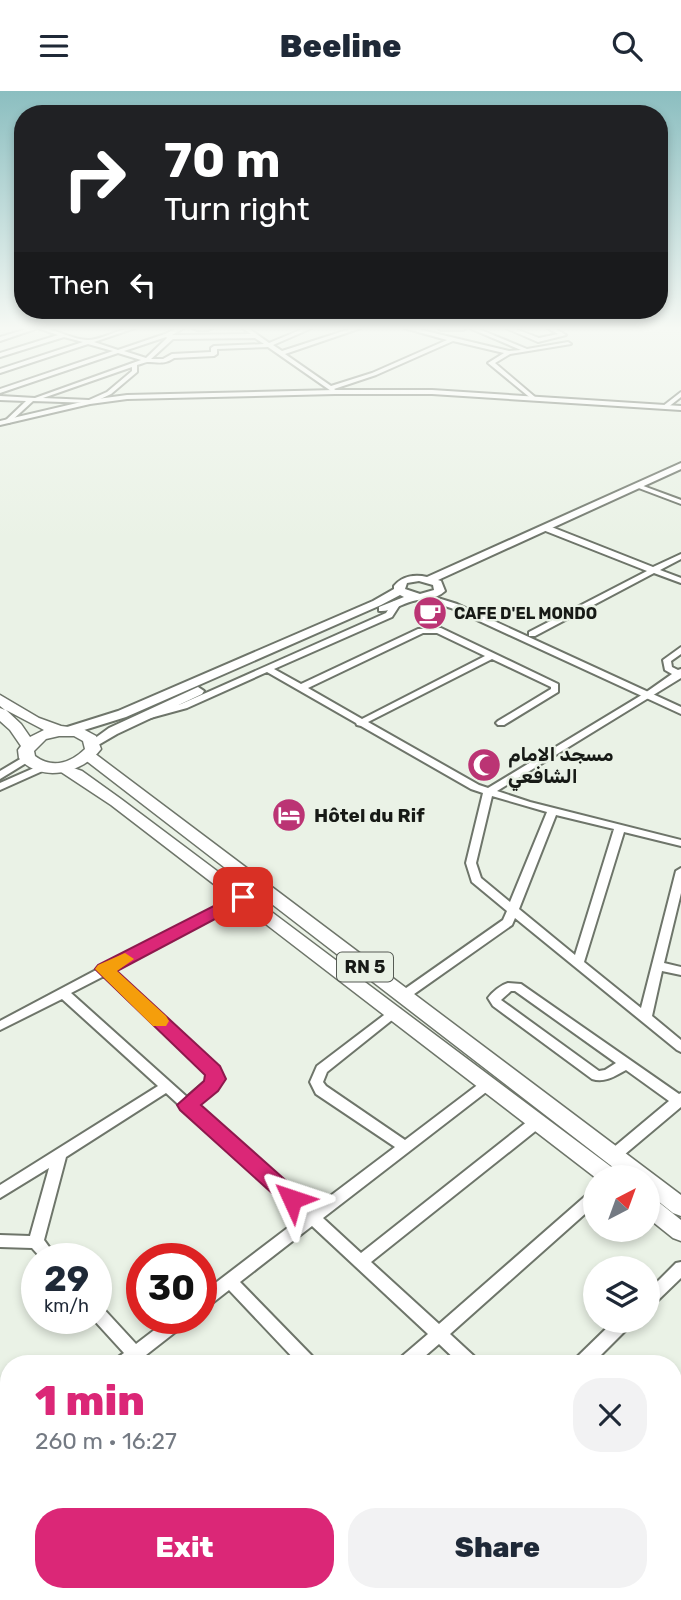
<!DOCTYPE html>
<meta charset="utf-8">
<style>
body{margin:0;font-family:Rubik,"Noto Naskh Arabic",sans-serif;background:#f2f2f3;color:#1f2937;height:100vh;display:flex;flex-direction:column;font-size:26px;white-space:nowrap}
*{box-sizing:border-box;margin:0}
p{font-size:23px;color:#747a83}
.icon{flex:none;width:38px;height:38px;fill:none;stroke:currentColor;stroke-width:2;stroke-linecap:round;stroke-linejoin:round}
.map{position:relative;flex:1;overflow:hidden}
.details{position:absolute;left:0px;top:1264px;width:682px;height:247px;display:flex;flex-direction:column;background:#fff;border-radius:28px 28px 0 0;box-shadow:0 4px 10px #0003}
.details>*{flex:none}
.top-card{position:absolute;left:14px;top:14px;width:654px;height:214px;border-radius:28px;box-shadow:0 4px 10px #0003;background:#202124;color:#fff;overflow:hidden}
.needle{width:46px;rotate:41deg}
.buttons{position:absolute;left:583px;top:1074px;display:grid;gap:14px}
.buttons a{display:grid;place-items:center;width:77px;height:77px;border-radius:50%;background:#fff;box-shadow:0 4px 10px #0003;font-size:35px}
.speed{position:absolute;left:21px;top:1152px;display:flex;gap:14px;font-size:35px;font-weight:700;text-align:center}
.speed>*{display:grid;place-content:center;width:91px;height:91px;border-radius:50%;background:#fff;box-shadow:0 4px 10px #0003;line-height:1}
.speed small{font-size:18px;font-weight:400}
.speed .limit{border:10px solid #d22;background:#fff;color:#111}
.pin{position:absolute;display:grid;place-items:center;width:60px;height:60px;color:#fff;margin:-30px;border-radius:14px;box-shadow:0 4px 10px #0006}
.me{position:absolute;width:77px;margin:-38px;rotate:312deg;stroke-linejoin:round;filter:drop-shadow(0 0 5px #0008)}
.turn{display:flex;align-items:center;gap:24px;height:147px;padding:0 35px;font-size:32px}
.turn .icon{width:91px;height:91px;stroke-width:2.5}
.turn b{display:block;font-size:49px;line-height:60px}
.then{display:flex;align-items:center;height:66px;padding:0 35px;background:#0003;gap:14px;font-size:26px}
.round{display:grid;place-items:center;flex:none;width:74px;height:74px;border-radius:28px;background:#f2f2f3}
.summary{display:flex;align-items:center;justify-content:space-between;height:119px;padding:0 35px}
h1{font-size:42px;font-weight:800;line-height:52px;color:#db2777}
.action{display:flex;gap:14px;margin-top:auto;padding:14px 35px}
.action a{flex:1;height:80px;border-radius:28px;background:#db2777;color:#fff;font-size:28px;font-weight:800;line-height:80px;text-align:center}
.action a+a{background:#f2f2f3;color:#1f2937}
header{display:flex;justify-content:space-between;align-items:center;height:91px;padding:0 35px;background:#fff;font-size:32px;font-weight:800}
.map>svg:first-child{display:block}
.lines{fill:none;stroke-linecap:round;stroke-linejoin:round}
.minor-casing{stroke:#6e756a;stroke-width:4}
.tertiary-casing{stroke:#6e756a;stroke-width:4}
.secondary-casing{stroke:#6e756a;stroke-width:4}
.primary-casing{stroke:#6e756a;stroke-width:3}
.trunk-casing{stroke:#6e756a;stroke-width:3}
.minor{fill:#fff;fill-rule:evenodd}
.tertiary{fill:#fff;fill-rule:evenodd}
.secondary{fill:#fff;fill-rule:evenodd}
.primary{fill:#fff;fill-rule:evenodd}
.trunk{fill:#fff;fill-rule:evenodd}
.route{fill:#db2777;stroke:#8e194d;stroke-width:2}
.slow{fill:#f59e0b}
.labels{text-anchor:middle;stroke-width:5;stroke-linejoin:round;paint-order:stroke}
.far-poi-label{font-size:16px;font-weight:bold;fill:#171a16;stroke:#eaf2e6;text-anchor:start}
.shield{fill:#eaf2e6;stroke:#565b54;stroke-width:2}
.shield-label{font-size:18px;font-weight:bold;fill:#171a16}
.poi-label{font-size:19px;font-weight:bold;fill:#171a16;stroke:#eaf2e6;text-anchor:start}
</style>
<header><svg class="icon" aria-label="menu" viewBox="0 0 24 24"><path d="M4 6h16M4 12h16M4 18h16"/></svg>Beeline<svg class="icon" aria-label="search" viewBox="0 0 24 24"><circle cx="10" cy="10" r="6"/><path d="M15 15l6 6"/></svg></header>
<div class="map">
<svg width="681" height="1509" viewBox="0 0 681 1509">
<rect width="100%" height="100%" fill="#eaf2e6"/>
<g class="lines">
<g class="minor-casing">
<g id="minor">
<polygon points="30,237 38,237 0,250 0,246"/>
<path d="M38,237C55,237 70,248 87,249C100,250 119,237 135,237L94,251L118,259L165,243L177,237H184L172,244L251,243L242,237H248L269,252L305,237H312L273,254L282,260L353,237H361L285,263L331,295L372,282L447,249L404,237H413L509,260L521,259L469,237H476L527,258L568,251L571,253L510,263L495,272L535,306V308L533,309L488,272L504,262L453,250L376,284L334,298L337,300L334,302L268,256L217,258V263L214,265L174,267C164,274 158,271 147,271C146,271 138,274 137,274V281L111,303L92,312L33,310L9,332H5V330L26,310L0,309V305L35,307L141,269L118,262L0,302V298L113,260L88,253L0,282V278L83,251L64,246L0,266V262L58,244ZM166,246L167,247L146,267L124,260ZM255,247L264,253L214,255L211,257V261L172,263L163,268H151L173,248ZM132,276V280L107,301L89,309L43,307Z"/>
<path d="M192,237H213C208,240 197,240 192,237Z"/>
<polygon points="438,237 466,237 463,239 441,239"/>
<polygon points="506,237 513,237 539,247 558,243 547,237 554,237 566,244 538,251"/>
<polygon points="681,301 681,306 667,317 663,317 663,315"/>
<polygon points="638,393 681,409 681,413 636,396 636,394"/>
<polygon points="543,435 549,435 653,476 681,463 681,468 660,479 681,487 681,492 654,482 535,545 529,545 529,541 647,480 543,439"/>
<path d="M394,510H400L401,512L392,526L274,578L301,593L418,538L441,537L558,593V601L504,634H498L496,632L498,630L551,598V596L492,568L368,631L479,694L488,697L645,602L672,583L665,579L663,569L681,556V563L671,570L672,576L678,579L681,578V587L497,700L530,711L681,749V755L624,741L584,871L641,917L676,780L681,777V802L664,872L681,876V884L662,880L652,925L681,949V961L677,959L515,827L512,834L407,908H399L397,905L399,902L503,829L507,820L472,791L466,772L483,702L471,698L361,635L357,634L356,632L267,581L187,617L143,629L138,626L140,624L181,613L386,522ZM423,542H437L485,565L362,628L308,597ZM492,705L547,721L510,811L481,787L476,772ZM556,724L614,738L575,864L519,818Z"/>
<path d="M243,802L249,806L247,809L113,880L218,977L222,988L221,991L196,1014L313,1118L395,1056L316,1003L310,991L317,975L392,918H400L402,921L327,981L323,991L326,995L405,1049L484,989L489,987L494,989L495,992L494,995L323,1127L361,1162L533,1026L538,1025L543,1026L545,1030L543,1034L371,1171L439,1233L590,1101L595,1099V1114L450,1243L476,1267L478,1272H459L439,1253L417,1272H398L400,1267L428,1243L312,1135L240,1191L314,1267L316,1272H298L229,1199L206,1217L201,1219V1203L302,1126L166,1002L66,1066L44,1149L57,1167H41L32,1157L0,1156V1144L30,1145L49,1077L0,1107V1094L158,995L62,908L0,939V930L98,878L100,875L105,874ZM104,885L208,983L209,987L187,1006L71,902Z"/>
<path d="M508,892L521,893L679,1003L681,1002V1016L618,1069L613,1070L608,1069L606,1065L608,1061L669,1010L626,979C615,985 605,992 592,988L493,915L488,907C492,901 501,894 508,892ZM511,900H515L616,972L605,979L599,980L501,909Z"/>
<polygon points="681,1171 681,1187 653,1214 648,1216 648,1200 676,1172"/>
<polygon points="96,1213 101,1215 136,1253 170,1227 190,1227 187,1232 146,1264 151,1272 115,1272 117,1267 124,1262 92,1227 96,1227"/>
<polygon points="614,1230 633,1230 630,1235 593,1272 574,1272 576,1267"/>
<polygon points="681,1346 681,1366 674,1369 674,1350"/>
<polygon points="9,1351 9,1370 0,1374 0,1356"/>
<polygon points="674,1457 681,1460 681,1482 674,1478"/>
<polygon points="681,1484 680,1509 659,1509 662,1502 674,1502 674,1488"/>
<polygon points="28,1502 51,1502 48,1509 24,1509"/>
<polygon points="239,1502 261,1502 258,1509 235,1509"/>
<polygon points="335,1502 356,1502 359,1509 338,1509"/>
<polygon points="516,1502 537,1502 541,1509 519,1509"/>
</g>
</g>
<g class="tertiary-casing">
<g id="tertiary">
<polygon points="335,299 432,299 681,315 681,319 432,303 335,303 127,308 90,313 0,334 0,330 90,309 127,304"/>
<polygon points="425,503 457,513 681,616 681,623 451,517 422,508 420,506"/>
<polygon points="27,664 31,665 33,667 31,669 0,688 0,680"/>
<polygon points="43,673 49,676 47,678 0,699 0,692"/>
</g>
</g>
<g class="secondary-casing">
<g id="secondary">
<path d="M681,372V378L438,489L441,490L445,500C435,509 425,507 413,510C401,513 391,521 379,520V516L404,506L400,504L381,514L126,626L68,644L62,640L64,637L118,620L373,510L394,498V495C402,485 415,483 427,486ZM419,490L433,494L434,499L420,503L405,498L407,492Z"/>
<polygon points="198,596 204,600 202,603 117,643 93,657 87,653 109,637"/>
</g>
</g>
<g class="primary-casing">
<g id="primary">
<polygon points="89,661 94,662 681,1104 681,1125 673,1122 648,1102 648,1087 627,1087 84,668 82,665"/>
<polygon points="62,673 82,680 121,708 618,1081 621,1087 596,1087 111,714 55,677"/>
<polygon points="648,1106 656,1109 681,1129 681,1150 673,1147 648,1127"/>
</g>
</g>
<g class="trunk-casing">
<path id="trunk" d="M0,604L39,627L61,635L83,638L96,645L101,658C83,682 41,693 19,667L18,659L21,655L10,639L0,630V617L5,619L0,615ZM6,619L44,639L30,646L21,633ZM59,645H74L83,650L85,658C71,672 52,678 35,665L34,660L46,648Z"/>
</g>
<use href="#minor" class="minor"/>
<use href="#tertiary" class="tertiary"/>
<use href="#secondary" class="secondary"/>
<use href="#primary" class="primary"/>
<use href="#trunk" class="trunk"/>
</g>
<linearGradient id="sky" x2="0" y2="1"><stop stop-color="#8bbec0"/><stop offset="0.53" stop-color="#f6f9f4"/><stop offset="1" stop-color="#f6f9f4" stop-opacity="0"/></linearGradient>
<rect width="681" height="448" fill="url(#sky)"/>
<polygon class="route" points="243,800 249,802 251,806 249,810 117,880 220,975 226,988 218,1000 201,1014 300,1102 303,1108 300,1114 292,1117 285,1114 180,1019 177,1014 204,990 205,984 95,878 98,874"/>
<polygon class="slow" points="125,862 134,868 117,880 166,925 169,930 166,935 153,935 95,878 98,874"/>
<defs>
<g id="cafe-disc" transform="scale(1.75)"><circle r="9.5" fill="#bb3474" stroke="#eaf2e6"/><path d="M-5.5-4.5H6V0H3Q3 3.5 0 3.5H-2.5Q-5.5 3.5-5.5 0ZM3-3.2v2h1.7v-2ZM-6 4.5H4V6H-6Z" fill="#fff"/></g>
<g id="mosque-disc" transform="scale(1.75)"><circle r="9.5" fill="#bb3474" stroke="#eaf2e6"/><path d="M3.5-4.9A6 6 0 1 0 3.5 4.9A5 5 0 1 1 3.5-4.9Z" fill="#fff"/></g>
<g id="hotel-disc" transform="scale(1.75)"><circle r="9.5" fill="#bb3474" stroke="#eaf2e6"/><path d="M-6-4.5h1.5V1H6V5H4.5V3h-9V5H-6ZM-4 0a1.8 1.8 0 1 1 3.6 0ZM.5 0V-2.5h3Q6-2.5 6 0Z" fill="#fff"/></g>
</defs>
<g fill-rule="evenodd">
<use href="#cafe-disc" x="430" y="522"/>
<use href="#mosque-disc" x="484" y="674"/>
<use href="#hotel-disc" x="289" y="724"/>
</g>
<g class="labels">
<g class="far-poi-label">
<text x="454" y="528">CAFE D'EL MONDO</text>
</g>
<rect class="shield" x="337" y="861.5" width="56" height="29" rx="5"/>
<g class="shield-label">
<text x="365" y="882">RN 5</text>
</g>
<g class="poi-label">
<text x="508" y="670">مسجد الامام<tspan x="508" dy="22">الشافعي</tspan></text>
<text x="314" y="731">Hôtel du Rif</text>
</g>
</g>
</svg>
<div class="buttons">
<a><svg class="needle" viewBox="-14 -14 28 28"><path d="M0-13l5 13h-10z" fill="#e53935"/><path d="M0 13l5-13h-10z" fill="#747a83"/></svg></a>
<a><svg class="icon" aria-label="layers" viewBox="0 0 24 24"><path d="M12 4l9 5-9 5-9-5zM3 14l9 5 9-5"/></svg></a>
</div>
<div class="speed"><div>29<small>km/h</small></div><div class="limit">30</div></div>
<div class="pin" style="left:243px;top:806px;background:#d93025"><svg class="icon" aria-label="arrive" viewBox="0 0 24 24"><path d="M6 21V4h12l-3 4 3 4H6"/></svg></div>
<svg class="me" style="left:292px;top:1108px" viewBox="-20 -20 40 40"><path d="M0-17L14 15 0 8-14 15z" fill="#db2777" stroke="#fff" stroke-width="4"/></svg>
<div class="top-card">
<div class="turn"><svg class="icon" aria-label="right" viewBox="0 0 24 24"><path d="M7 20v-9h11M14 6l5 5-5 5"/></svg><div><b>70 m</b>Turn right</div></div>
<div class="then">Then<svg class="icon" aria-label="left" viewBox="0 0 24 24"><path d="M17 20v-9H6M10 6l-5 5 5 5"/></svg></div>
</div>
<section class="details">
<div class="summary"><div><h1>1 min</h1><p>260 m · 16:27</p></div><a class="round"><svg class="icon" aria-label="close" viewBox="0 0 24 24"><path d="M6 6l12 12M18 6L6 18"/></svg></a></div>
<div class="action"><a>Exit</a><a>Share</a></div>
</section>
</div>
